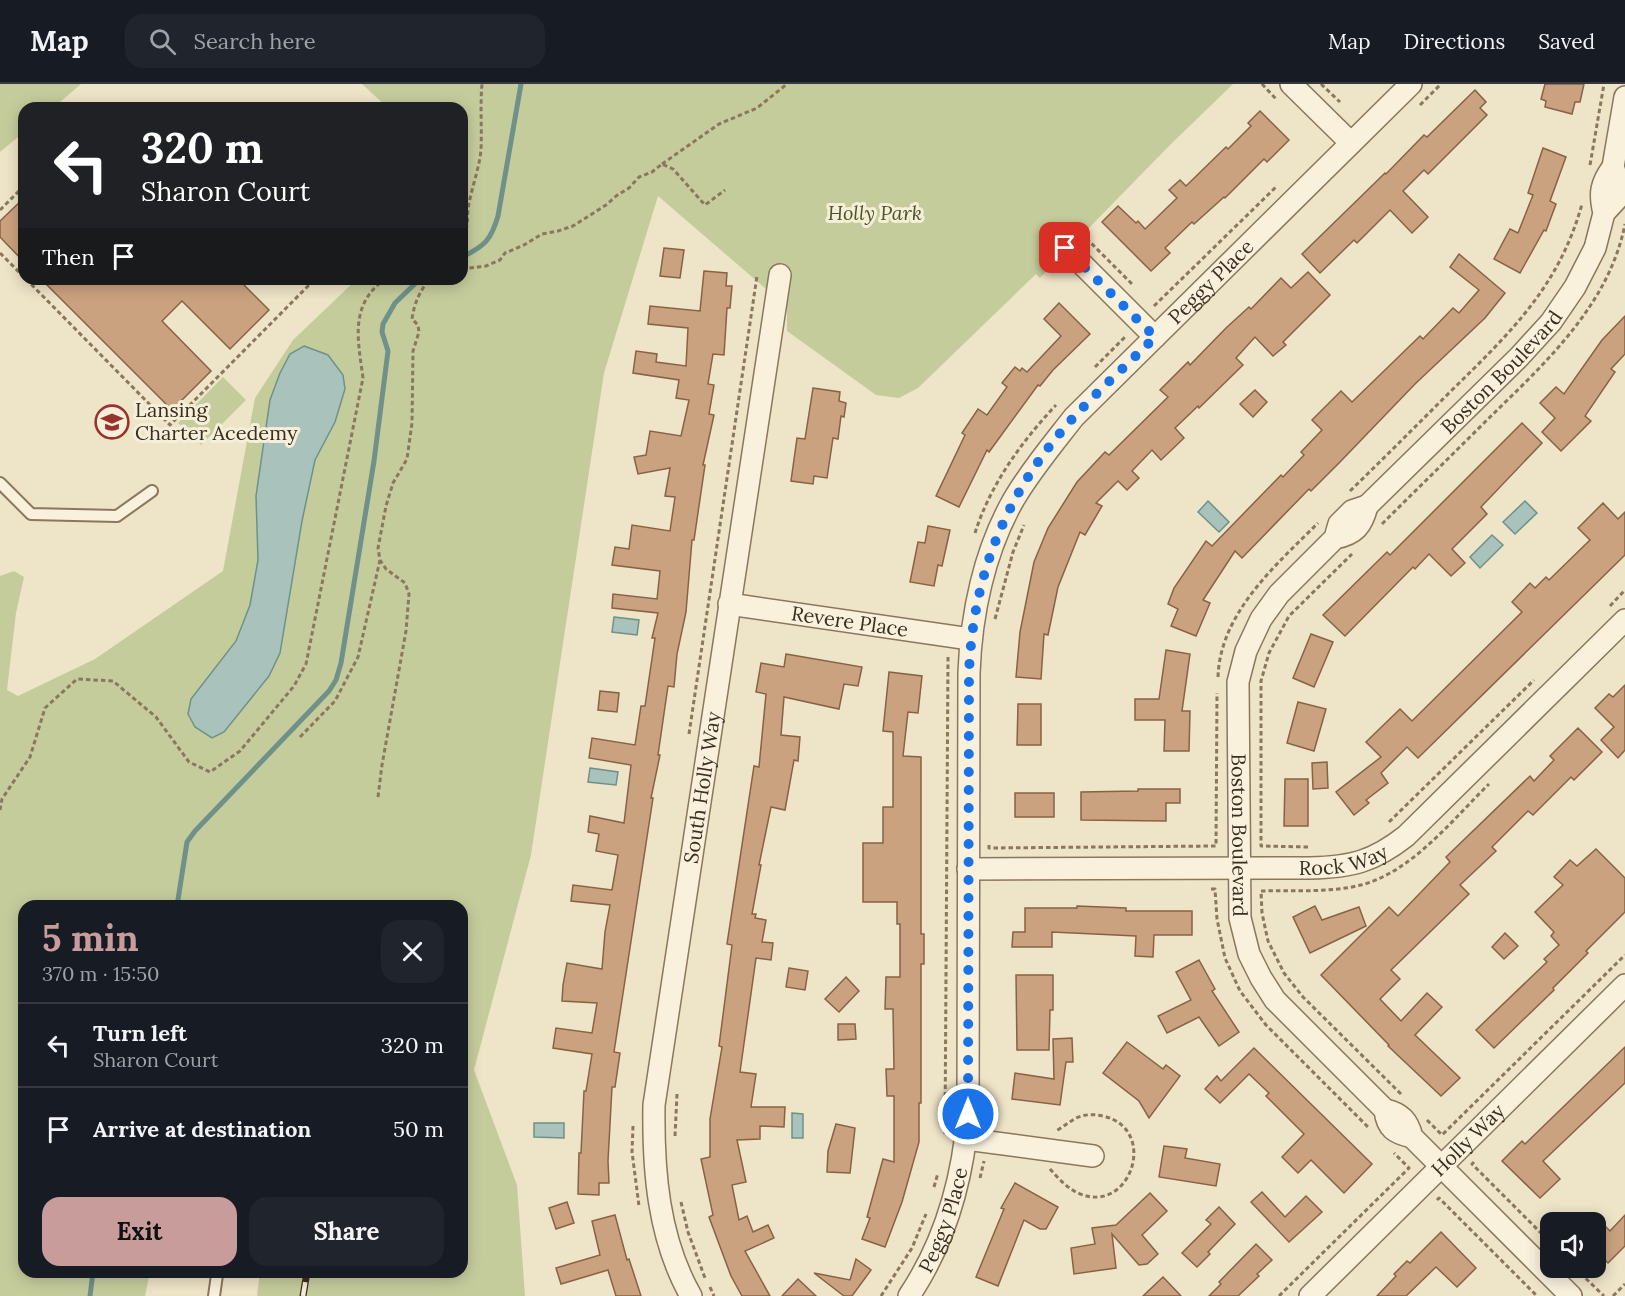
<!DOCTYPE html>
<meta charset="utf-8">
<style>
body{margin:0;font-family:Lora,serif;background:#20242c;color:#f1f3f6;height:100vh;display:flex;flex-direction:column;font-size:22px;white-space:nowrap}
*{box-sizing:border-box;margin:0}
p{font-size:20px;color:#9ea1a6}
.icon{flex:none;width:33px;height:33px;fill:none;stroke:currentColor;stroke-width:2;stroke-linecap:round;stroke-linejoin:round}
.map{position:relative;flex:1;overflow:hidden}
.drawer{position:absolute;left:18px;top:816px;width:450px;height:378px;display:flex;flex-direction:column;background:#171b24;border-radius:18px;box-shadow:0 3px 15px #0003}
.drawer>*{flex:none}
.banner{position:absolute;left:18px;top:18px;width:450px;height:183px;border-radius:18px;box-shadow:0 3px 15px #0003;background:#202124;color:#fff;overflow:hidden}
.controls{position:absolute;left:1540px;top:1128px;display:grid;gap:12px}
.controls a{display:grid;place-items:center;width:66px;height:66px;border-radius:12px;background:#171b24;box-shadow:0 3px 15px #0003;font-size:30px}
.pin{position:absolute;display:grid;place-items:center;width:51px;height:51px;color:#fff;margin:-26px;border-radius:12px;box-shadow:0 3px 9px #0006}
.me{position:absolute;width:66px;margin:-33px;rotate:0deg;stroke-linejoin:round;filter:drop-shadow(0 0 4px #0008)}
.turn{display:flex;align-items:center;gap:21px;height:126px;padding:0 24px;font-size:27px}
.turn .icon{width:78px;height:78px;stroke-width:2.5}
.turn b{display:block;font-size:42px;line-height:51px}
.then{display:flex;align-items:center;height:57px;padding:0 24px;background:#0003;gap:12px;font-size:22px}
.round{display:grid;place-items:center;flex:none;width:63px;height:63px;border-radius:18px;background:#20242c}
.summary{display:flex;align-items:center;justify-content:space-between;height:102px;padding:0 24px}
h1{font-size:36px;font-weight:700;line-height:45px;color:#c99c9c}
.primary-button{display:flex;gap:12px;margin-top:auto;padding:12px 24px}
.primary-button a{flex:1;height:69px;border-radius:18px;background:#c99c9c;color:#111;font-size:24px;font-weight:700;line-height:69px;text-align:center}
.primary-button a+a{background:#20242c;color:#f1f3f6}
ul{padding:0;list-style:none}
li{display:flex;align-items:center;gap:18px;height:84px;padding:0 24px;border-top:2px solid #363941}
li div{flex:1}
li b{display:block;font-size:22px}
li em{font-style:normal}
header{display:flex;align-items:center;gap:36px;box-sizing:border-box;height:84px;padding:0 30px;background:#171b24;border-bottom:2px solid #363941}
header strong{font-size:28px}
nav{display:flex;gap:33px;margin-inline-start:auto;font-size:21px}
.search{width:420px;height:54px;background:#20242c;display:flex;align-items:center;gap:15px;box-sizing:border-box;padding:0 21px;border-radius:18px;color:#9ea1a6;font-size:22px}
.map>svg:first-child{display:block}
.green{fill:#c5cc9c}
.water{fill:#a9c2bc;stroke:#6f918a;stroke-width:1.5}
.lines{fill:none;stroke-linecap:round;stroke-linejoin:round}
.stream{stroke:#6f918a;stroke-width:5}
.building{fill:#cba27f;stroke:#896243;stroke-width:1.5}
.service-casing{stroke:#8a775d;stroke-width:14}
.minor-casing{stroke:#8a775d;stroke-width:24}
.path{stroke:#8a775d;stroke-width:3;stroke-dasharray:4.5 3;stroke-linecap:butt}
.service{stroke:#f9f1dc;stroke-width:10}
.minor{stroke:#f9f1dc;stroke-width:21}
.rail-casing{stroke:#3b2e20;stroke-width:7}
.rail{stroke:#f5eed8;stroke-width:4.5;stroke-dasharray:14;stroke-linecap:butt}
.route{stroke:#1a73e8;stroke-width:10;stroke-dasharray:0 18}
.labels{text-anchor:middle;stroke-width:6;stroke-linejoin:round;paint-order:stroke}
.park-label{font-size:20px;font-style:italic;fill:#495727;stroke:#f5eed8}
.street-label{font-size:20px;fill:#3b2e20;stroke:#f5eed8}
.poi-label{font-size:20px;fill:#3b2e20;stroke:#f5eed8;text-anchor:start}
</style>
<header>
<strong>Map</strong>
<div class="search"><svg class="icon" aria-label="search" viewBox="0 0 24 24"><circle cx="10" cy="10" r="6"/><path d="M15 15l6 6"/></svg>Search here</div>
<nav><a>Map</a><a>Directions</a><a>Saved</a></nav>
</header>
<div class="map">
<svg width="1625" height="1212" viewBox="0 0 1625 1212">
<rect width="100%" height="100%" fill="#eee4c8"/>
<g class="green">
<polygon points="0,0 81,0 53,24 24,24 24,48 0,68"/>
<polygon points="362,0 1233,0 1169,62 1040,194 1036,190 918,304 899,314 876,311 787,247 787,223 658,112 604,289 531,771 474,986 517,1101 525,1212 257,1212 260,1188 462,1188 462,822 24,822 24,1188 150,1188 145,1212 0,1212 0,492 14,487 24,493 16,529 7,606 18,612 95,575 223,487 255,314 293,256 357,195 462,195 462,24 388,24"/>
<polygon points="223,293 246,316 201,361 178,339"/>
</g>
<g class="water">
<polygon points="304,262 328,271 343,291 345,305 335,338 315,376 302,437 280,569 269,592 224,648 212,654 195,643 188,630 191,615 236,557 250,521 258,476 256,412 270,316 280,289 290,270"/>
<polygon points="1208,417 1229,438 1219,448 1198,428"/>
<polygon points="1525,417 1537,429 1515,450 1503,438"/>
<polygon points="1492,451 1503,461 1480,484 1470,473"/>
<polygon points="614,533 639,536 637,551 612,548"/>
<polygon points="590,684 618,688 616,701 588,698"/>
<polygon points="792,1029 803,1030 803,1054 792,1054"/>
<polygon points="534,1039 564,1039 564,1054 534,1053"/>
</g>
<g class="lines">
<g class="stream">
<path d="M462,173C485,162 491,156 498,132L521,0"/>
<polyline points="177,822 187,758 195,747 329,607 336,596 341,579 374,377 388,267 382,248 383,240 395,219 420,195"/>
<polyline points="90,1212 93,1188"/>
</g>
</g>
<g class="building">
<polygon points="1545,0 1584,0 1580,18 1575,18 1572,30 1545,23 1546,17 1541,15"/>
<polygon points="1475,6 1486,18 1480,24 1487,31 1428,90 1424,86 1403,107 1428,133 1412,149 1390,126 1357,159 1354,156 1320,189 1302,170 1385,89 1386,90 1424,51 1427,53"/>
<polygon points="1260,27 1289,56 1267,78 1264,75 1225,114 1224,113 1194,140 1192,138 1165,164 1170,169 1151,187 1102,138 1118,122 1136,139 1138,137 1145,145 1177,114 1169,106 1180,96 1186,102 1226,63 1228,65 1251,42 1248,39"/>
<polygon points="1543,64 1566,73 1550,117 1556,120 1546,147 1544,146 1520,189 1494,175 1510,145 1518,149 1533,111 1528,109"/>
<polygon points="24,114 24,178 0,153 0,137"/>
<polygon points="664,164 684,166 680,194 660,192"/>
<polygon points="1459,170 1505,209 1485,234 1415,300 1340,378 1311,407 1309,405 1242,474 1235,467 1203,516 1210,519 1196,552 1171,542 1178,525 1168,520 1174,504 1206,457 1212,462 1281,391 1283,393 1304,371 1301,368 1322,346 1312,336 1341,307 1352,318 1420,252 1423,255 1453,224 1459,229 1479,206 1450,183"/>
<polygon points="704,187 727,189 726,202 732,202 730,224 727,224 724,271 713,270 708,300 714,301 709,330 714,331 703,381 705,381 694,456 692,456 686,528 677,570 674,603 668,602 658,671 660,671 651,714 653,714 614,968 620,969 615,1003 612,1003 608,1077 609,1099 599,1099 599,1111 578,1110 579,1069 581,1069 584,1007 586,1007 592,970 553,964 556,944 592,949 597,919 562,917 563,901 567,879 602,885 605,848 610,821 571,817 573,801 612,806 618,771 596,767 599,750 588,748 590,732 624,739 631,681 589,674 592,654 635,661 641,622 645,622 655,554 652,554 658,529 612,524 613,510 657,515 660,487 612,481 615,463 629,465 632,441 670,447 675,413 665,412 670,384 638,390 634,373 646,371 650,347 681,352 689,316 676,314 679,296 633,289 636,267 657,270 656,278 686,282 688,244 648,240 650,222 700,227"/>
<polygon points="1308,188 1330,211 1283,258 1286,261 1273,272 1255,253 1236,274 1243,281 1199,324 1198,322 1175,344 1184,354 1161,376 1152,366 1132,387 1139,394 1127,406 1118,397 1096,419 1102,422 1085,451 1080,448 1058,503 1048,551 1044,550 1041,595 1016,593 1020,548 1034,478 1048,444 1077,398 1105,368 1109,371 1168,313 1160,306 1188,278 1190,281 1226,244 1249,223 1251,225 1281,194 1291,204"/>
<polygon points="41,195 238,195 269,226 230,265 182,217 162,237 211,287 172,326"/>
<polygon points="1059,219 1090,250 1053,286 1040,302 1038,301 989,368 987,366 959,423 936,412 965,351 962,349 978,325 987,331 1007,303 1002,299 1015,283 1020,287 1022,284 1027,288 1061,252 1044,235"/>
<polygon points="1625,232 1625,270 1611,285 1615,288 1585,332 1591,337 1561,367 1542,348 1555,334 1540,319 1556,303 1564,310 1602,256"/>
<polygon points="813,304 840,308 839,317 846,319 844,333 841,332 838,355 833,354 827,394 814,392 813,400 791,397 797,354 805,355"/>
<polygon points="1255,306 1267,318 1253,333 1240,320"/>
<polygon points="1522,339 1542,359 1481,423 1487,430 1452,465 1465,479 1451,492 1429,470 1415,485 1413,483 1345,552 1323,531 1387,468 1390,471"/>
<polygon points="1603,419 1618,435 1625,428 1625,471 1418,674 1407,663 1381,689 1388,699 1366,716 1369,719 1354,731 1336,708 1381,673 1366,658 1400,625 1412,637 1522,528 1512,518 1530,499 1535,504 1546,493 1549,496 1590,456 1578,444"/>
<polygon points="928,442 950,446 942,482 938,481 934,502 910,498 918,458 925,459"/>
<polygon points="1311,550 1333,558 1314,603 1293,594"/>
<polygon points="1166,566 1190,570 1182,627 1190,627 1189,667 1164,667 1165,636 1135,636 1135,615 1159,615"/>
<polygon points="786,570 862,583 858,602 844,600 839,625 784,613 781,651 800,653 798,677 794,676 785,726 771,723 759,781 761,781 752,830 756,830 755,834 766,836 762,858 773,859 771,876 756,874 740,988 756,990 751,1023 785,1023 784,1043 760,1042 760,1055 737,1056 746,1098 732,1101 739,1136 747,1132 753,1148 768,1141 774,1154 745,1167 770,1212 742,1212 731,1192 709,1133 713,1131 701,1075 710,1073 710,1035 722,963 719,962 732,861 727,860 754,682 759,683 766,610 756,608 761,579 784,583"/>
<polygon points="889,588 922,592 918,629 908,628 903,672 921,673 921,850 924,850 924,880 921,880 921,1019 919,1019 919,1058 902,1118 885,1163 862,1155 870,1134 867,1133 883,1075 894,1078 894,1012 887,1012 886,985 894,985 893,925 885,925 886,893 900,893 900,840 897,840 897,818 863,818 863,759 883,759 883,723 893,723 893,648 883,647"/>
<polygon points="1625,601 1625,666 1618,674 1601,656 1614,643 1595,624 1609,610 1613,613"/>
<polygon points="600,607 619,609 617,628 598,626"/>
<polygon points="1298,618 1326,625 1314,667 1287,659"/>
<polygon points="1018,620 1041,620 1041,661 1017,661"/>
<polygon points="1578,644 1602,668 1574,696 1571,693 1533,731 1528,727 1492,763 1496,767 1460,801 1469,810 1391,886 1400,895 1380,915 1401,937 1427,909 1442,923 1415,951 1460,994 1441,1012 1388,962 1389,961 1321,891 1389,823 1398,832 1450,778 1446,773 1530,692 1534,697 1554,676 1550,672"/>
<polygon points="1327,678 1328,704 1313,705 1312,679"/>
<polygon points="1285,695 1308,695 1308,742 1284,742"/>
<polygon points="1138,705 1180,705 1180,719 1166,719 1166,737 1081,736 1081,708 1138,707"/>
<rect x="1015" y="709" width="39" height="24"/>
<polygon points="1596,765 1625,794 1625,828 1586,867 1588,869 1553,904 1554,906 1494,964 1476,946 1547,878 1544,875 1559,861 1551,852 1554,848 1535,828 1563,801 1554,793 1570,776 1577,782"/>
<polygon points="1077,822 1126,824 1126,827 1192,827 1192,851 1154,851 1153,873 1135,872 1136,852 1052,848 1052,863 1012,863 1013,848 1025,848 1025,824 1077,824"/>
<polygon points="1315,822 1322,836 1359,823 1366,842 1310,869 1293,833"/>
<polygon points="1505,849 1518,862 1504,875 1492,863"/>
<polygon points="1199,876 1215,905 1212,907 1239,948 1219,962 1199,933 1167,949 1158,932 1191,916 1176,888"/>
<polygon points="789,884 808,887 805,906 786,903"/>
<polygon points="1016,891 1053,891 1053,926 1050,926 1049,966 1017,966"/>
<polygon points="846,893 859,907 839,928 825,915"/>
<polygon points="838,940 855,940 856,955 838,956"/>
<polygon points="1072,954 1073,978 1066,978 1060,1021 1012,1015 1015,989 1054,995 1053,955"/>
<polygon points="1127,958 1163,985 1166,981 1180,992 1149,1034 1139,1017 1103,989"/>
<polygon points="1625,963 1625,999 1543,1077 1560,1095 1540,1114 1502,1077 1522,1057 1525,1060"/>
<polygon points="1254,964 1372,1080 1344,1109 1311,1076 1298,1089 1282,1073 1304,1050 1266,1012 1269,1009 1249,990 1220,1019 1205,1005 1217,992 1221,997"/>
<polygon points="836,1040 855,1044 850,1089 827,1088 828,1067"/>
<polygon points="1164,1062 1187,1065 1185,1074 1220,1080 1216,1102 1159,1093"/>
<polygon points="1015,1099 1058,1123 1046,1145 1040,1145 1024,1136 998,1202 976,1193 1004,1125 1001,1124"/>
<polygon points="1262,1108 1285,1133 1306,1112 1322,1128 1289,1158 1251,1118"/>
<polygon points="1150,1109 1167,1127 1142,1151 1158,1170 1147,1180 1139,1181 1112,1150 1116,1184 1074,1190 1071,1164 1095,1160 1092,1144 1116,1141"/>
<polygon points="567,1118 574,1139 556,1145 549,1124"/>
<polygon points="1219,1123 1235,1140 1208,1168 1210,1170 1197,1183 1182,1169 1211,1140 1206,1136"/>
<polygon points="615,1131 627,1176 629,1175 641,1212 616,1212 608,1186 561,1200 556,1184 600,1171 592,1137"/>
<polygon points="1625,1131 1625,1162 1608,1179 1596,1167 1596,1133 1610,1147"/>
<polygon points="1441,1148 1476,1184 1457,1203 1436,1183 1406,1212 1377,1212 1396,1192 1394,1190 1407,1177 1410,1179"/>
<polygon points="1256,1160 1272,1176 1257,1190 1259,1192 1238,1212 1209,1212 1221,1200 1219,1198"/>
<polygon points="856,1175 871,1186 852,1212 844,1212 814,1189 850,1196"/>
<polygon points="1163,1193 1181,1212 1143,1212"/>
<polygon points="798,1195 816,1212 782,1212"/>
</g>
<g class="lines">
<g class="service-casing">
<g id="service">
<polyline points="0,399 31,430 117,432 152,407"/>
<polyline points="214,1212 217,1191"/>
</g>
</g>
<g class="minor-casing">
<g id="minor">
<polyline points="1291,0 1351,59"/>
<polyline points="1613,83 1625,13"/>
<polyline points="1065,163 1155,253"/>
<path id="s1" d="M1367,422L1519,273L1551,238L1575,203L1595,164L1604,129L1616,116L1618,96L1613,83C1601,99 1599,109 1604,129"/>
<path id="s2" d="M1335,454C1355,450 1362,442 1367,422L1352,427L1339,440L1335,454L1279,510L1261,535L1246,567L1238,598L1240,834L1249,870L1261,894L1275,916L1385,1026"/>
<path id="s3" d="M729,520L970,555"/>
<path id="s4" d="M968,785L1310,784C1351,783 1373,778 1406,752L1625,536"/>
<path d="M1412,1053C1395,1049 1387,1045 1385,1026C1401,1029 1408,1037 1412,1053L1571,1212"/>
<polyline points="966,1055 1093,1072"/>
<path id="s5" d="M691,1212C658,1154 653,1086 654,1021L780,191"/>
<path id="s6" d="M909,1212C945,1158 963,1094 968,1030L969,589C971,531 984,467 1014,415C1031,386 1053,360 1074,333L1411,0"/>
<path id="s7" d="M1310,1212L1625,901"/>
</g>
</g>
<g class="path">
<polyline points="1262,0 1277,16"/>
<polyline points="1321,0 1340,18"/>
<polyline points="1420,21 1441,0"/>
<polyline points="662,80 719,40 757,24 787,0"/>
<polyline points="1590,81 1604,0"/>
<polyline points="0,126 24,102"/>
<polyline points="1081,149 1132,200"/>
<path d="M462,152C469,145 467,135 468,125C471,105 479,86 481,66C482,44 480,22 482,0"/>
<polyline points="0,169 24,193"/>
<polyline points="462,185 486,182 500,176 505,169 524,161 542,150 558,147 573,142 606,121 616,112 629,104 639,93 652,88 662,80 673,85 705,121 725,106"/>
<polyline points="26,195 170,341 315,195"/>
<polyline points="1154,222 1277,102"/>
<polyline points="1095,283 1125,253 1124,251"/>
<path d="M1350,407C1384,374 1417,341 1451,307C1510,249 1559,203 1582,120"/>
<path d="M1382,440C1417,405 1452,371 1487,336C1543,281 1609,222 1625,140"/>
<path d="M975,449C990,401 1022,357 1056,321"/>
<polyline points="1610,522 1625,506"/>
<polyline points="995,535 1013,468 1024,441"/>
<path d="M1218,593C1220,529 1276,481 1318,439"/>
<polyline points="689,650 757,192"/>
<polyline points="300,653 335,617 358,573 380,476"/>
<path d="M378,713L382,681L406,547L409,510L405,499L386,485L380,476L378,464L386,422L393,399L407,375L412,339L413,267L419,248L418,241L412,235C414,220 420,206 430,195"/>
<path d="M0,726L2,715L30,673L45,624L77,595L113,597L156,633L189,678L210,688L240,667L294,602L306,580L363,294C358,256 349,221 385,195"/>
<polyline points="1389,738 1534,596"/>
<polyline points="989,761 989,764 1216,762 1217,609"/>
<polyline points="1308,763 1261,762 1261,597 1269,569 1289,532 1352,470"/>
<polyline points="1211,805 1215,805 1217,835 1225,874 1240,907 1266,941 1370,1045"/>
<path d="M1401,1010L1303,913L1284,889L1268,857L1262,829L1261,807C1294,806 1329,809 1361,801C1412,788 1453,735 1489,700"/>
<polyline points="1427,1036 1442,1051 1625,871"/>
<polyline points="633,1042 632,1068 639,1122"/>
<polyline points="945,1050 948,573 946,573"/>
<polyline points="675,1052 677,1010"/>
<polyline points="1474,1078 1472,1080 1551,1159"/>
<path d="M1050,1085C1058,1094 1067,1104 1078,1109C1130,1133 1160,1045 1103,1032C1094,1030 1085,1030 1076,1034C1069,1038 1063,1043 1056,1047"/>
<polyline points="980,1094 984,1077"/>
<polyline points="934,1103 938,1089"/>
<polyline points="1437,1116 1439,1114 1537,1212"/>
<polyline points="681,1118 688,1148 705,1194"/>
<polyline points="1575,1184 1604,1212"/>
<polyline points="710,1203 714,1212"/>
<polyline points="881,1212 912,1164 926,1130"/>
<polyline points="1279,1212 1409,1084 1394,1069"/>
<polyline points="1613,1212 1625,1200"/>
</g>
<use href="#service" class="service"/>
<use href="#minor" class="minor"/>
<g class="rail-casing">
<polyline id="rail" points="303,1212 307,1188"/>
</g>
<use href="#rail" class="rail"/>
</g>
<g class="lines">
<path class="route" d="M968,1030L969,589C973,489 1007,407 1074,333C1100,305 1129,279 1155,253L1065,164"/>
</g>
<defs>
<g id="school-ring" transform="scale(1.725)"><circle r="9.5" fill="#f5eed8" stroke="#98322e" stroke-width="1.5"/><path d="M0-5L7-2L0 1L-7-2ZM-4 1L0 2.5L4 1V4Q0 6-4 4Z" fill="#98322e"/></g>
</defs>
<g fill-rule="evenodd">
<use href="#school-ring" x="112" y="338"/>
</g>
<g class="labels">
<g class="park-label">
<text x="875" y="136">Holly Park</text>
</g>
<g class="street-label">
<text dy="7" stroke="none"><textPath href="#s6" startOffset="1110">Peggy Place</textPath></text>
<text dy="7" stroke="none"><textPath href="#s1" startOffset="190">Boston Boulevard</textPath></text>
<text dy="7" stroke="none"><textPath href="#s3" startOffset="122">Revere Place</textPath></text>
<text dy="7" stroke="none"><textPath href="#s5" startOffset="518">South Holly Way</textPath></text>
<text dy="7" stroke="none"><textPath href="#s2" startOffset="428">Boston Boulevard</textPath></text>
<text dy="7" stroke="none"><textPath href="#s4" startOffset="376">Rock Way</textPath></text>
<text dy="7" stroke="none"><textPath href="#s7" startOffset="222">Holly Way</textPath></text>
<text dy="7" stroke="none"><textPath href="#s6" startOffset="84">Peggy Place</textPath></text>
</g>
<g class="poi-label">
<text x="135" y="333">Lansing<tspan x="135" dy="23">Charter Acedemy</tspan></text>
</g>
</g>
</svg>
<div class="controls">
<a><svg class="icon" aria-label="sound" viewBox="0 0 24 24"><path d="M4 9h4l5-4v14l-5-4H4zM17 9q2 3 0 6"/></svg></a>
</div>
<div class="pin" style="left:1065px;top:164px;background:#d93025"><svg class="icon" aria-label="arrive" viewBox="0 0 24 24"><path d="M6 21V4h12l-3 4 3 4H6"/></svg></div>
<svg class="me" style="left:968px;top:1030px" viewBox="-20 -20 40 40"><circle r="17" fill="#1a73e8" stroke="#fff" stroke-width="3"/><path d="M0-11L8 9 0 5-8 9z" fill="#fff"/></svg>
<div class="banner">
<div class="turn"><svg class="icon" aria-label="left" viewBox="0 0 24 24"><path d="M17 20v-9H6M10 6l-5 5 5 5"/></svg><div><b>320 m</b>Sharon Court</div></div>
<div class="then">Then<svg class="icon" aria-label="arrive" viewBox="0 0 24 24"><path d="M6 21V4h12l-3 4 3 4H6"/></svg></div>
</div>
<section class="drawer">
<div class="summary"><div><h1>5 min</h1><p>370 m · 15:50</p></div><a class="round"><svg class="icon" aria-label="close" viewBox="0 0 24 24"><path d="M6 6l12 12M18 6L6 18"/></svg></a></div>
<ul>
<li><svg class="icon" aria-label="left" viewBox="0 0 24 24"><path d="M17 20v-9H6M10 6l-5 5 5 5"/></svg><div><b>Turn left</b><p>Sharon Court</p></div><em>320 m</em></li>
<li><svg class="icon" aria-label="arrive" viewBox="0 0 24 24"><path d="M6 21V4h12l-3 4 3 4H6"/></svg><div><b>Arrive at destination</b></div><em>50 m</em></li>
</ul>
<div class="primary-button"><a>Exit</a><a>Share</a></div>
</section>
</div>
